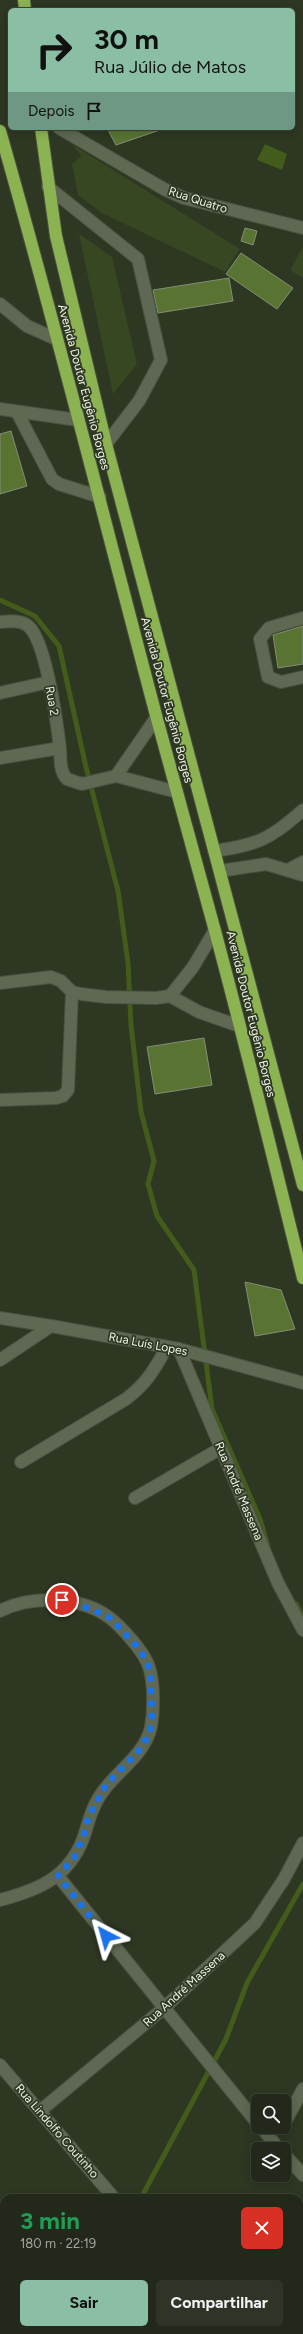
<!DOCTYPE html>
<html lang="pt">
<meta charset="utf-8">
<style>
body{margin:0;font-family:Figtree,sans-serif;background:#2e3527;color:#f1f3f6;height:100vh;display:flex;flex-direction:column;font-size:15px;white-space:nowrap}
*{box-sizing:border-box;margin:0}
p{font-size:13px;color:#a2a6a2}
.icon{flex:none;width:22px;height:22px;fill:none;stroke:currentColor;stroke-width:2;stroke-linecap:round;stroke-linejoin:round}
.map{position:relative;flex:1;overflow:hidden}
.side{position:absolute;left:0px;top:2194px;width:303px;height:140px;display:flex;flex-direction:column;background:#22291a;border-radius:12px 12px 0 0;box-shadow:0 2px 10px #0003,0 0 0 1px #3f4539}
.side>*{flex:none}
.hud{position:absolute;left:8px;top:8px;width:287px;height:122px;border-radius:6px;box-shadow:0 2px 10px #0003,0 0 0 1px #3f4539;background:#8abfa5;color:#111;overflow:hidden}
.buttons{position:absolute;left:251px;top:2094px;display:grid;gap:8px}
.buttons a{display:grid;place-items:center;width:40px;height:40px;border-radius:6px;background:#22291a;box-shadow:0 2px 10px #0003,0 0 0 1px #3f4539;font-size:20px}
.pin{position:absolute;display:grid;place-items:center;width:34px;height:34px;color:#fff;margin:-17px;border:2px solid #fff;border-radius:50%;box-shadow:0 1px 4px #0007}
.me{position:absolute;width:44px;margin:-22px;rotate:321deg;stroke-linejoin:round;filter:drop-shadow(0 0 3px #0008)}
.turn{display:flex;align-items:center;gap:14px;height:84px;padding:0 20px;font-size:18px}
.turn .icon{width:52px;height:52px;stroke-width:2.5}
.turn b{display:block;font-size:28px;line-height:34px}
.then{display:flex;align-items:center;height:38px;padding:0 20px;background:#0003;gap:8px;font-size:15px}
.round{display:grid;place-items:center;flex:none;width:42px;height:42px;border-radius:6px;background:#2e3527}
.summary{display:flex;align-items:center;justify-content:space-between;height:68px;padding:0 20px}
h1{font-size:24px;font-weight:700;line-height:30px;color:#1e9e55}
.cta{display:flex;gap:8px;margin-top:auto;padding:8px 20px}
.cta a{flex:1;height:46px;border-radius:6px;background:#8abfa5;color:#111;font-size:16px;font-weight:700;line-height:46px;text-align:center}
.cta a+a{background:#2e3527;color:#f1f3f6}
.map>svg:first-child{display:block}
.green{fill:#374721}
.water{fill:#445c1b}
.lines{fill:none;stroke-linecap:round;stroke-linejoin:round}
.stream{stroke:#445c1b;stroke-width:5}
.building{fill:#597333;stroke:#838e76}
.minor-casing{stroke:#4a5140;stroke-width:14}
.highway-casing{stroke:#4a5140;stroke-width:14}
.minor{stroke:#5e6852;stroke-width:12}
.highway{stroke:#8cb351;stroke-width:12}
.route{stroke:#1a73e8;stroke-width:7;stroke-dasharray:0 12.6}
.labels{text-anchor:middle;stroke-width:3.5;stroke-linejoin:round;paint-order:stroke}
.street-label{font-size:12px;fill:#eef4e7;stroke:#2e3722}
</style>
<div class="map">
<svg width="303" height="2334" viewBox="0 0 303 2334">
<rect width="100%" height="100%" fill="#2e3722"/>
<g class="green">
<polygon points="73,145 240,249 225,272 102,213 78,195 72,164 81,156"/>
<polygon points="79,234 112,257 137,364 113,394"/>
<polygon points="303,247 303,278 290,270"/>
</g>
<polygon class="water" points="265,144 287,154 282,170 257,160"/>
<g class="lines">
<g class="stream">
<polyline points="0,600 35,616 59,646 86,767 118,891 128,963 131,1025 141,1112 154,1161 148,1184 157,1216 194,1270 212,1409 260,1519 268,1546"/>
<polyline points="296,1604 303,1617"/>
<polyline points="141,2198 226,2039 247,1983 303,1884"/>
<polyline points="110,2330 111,2334"/>
</g>
</g>
<g class="building">
<polygon points="107,128 159,128 160,130 116,145"/>
<polygon points="245,228 257,231 253,245 241,241"/>
<polygon points="241,253 293,288 277,309 226,274"/>
<polygon points="229,278 233,301 158,313 153,290"/>
<polygon points="11,431 27,486 0,494 0,434"/>
<polygon points="303,626 303,664 278,668 273,635"/>
<polygon points="204,1038 212,1085 155,1094 147,1047"/>
<polygon points="245,1282 281,1290 295,1329 255,1336"/>
</g>
<g class="lines">
<g class="minor-casing">
<g id="minor">
<polyline points="59,128 164,189 184,198 303,228"/>
<polyline points="48,187 138,259 161,360 139,401 106,444"/>
<polyline points="0,304 27,326 56,339"/>
<polyline points="0,409 78,420"/>
<polyline points="17,412 52,479 59,484 100,497"/>
<polyline points="303,618 269,628 260,639 268,677 281,682 303,677"/>
<path d="M0,622C8,621 20,620 27,625C46,638 57,724 60,748C61,759 59,771 67,779L82,784L116,776L177,792"/>
<polyline points="0,693 49,682"/>
<polyline points="0,758 60,748"/>
<polyline points="116,776 156,718"/>
<path d="M214,851C257,845 271,839 303,810"/>
<polyline points="288,870 303,862"/>
<polyline points="220,871 266,864 303,875"/>
<polyline points="0,983 51,977 61,981 72,992 81,994 106,997 156,998 170,996 199,1012 239,1026"/>
<polyline points="170,996 193,967 215,930"/>
<polyline points="0,1100 56,1098 63,1096 68,1090 72,992"/>
<polyline points="0,1318 51,1326"/>
<polyline points="179,1349 278,1583 303,1630"/>
<polyline points="0,1360 51,1326 179,1349 303,1383"/>
<path d="M21,1462L126,1399C147,1383 154,1370 167,1347"/>
<polyline points="135,1498 221,1448"/>
<path d="M0,1611C32,1595 81,1596 110,1618C118,1624 125,1632 131,1639C139,1648 147,1659 150,1670C154,1687 154,1710 151,1727C144,1758 112,1773 98,1799C90,1812 88,1825 83,1839C68,1878 38,1890 0,1900"/>
<polyline points="58,1876 258,2124"/>
<polyline points="0,2065 114,2198"/>
<polyline points="40,2111 164,2008 255,1923 284,1879 303,1843"/>
<polyline points="284,2124 303,2089"/>
<polyline points="261,2127 279,2149"/>
<polyline points="284,2154 303,2175"/>
<polyline points="227,2330 230,2334"/>
</g>
</g>
<g class="highway-casing">
<g id="highway">
<polyline points="24,0 25,10"/>
<polyline points="41,128 56,236 106,444 303,1185"/>
<path d="M0,131C56,326 105,523 157,719C176,790 196,860 215,931C246,1046 274,1162 303,1278"/>
</g>
</g>
<use href="#minor" class="minor"/>
<use href="#highway" class="highway"/>
</g>
<g class="lines">
<polyline class="route" points="62,1600 88,1608 109,1617 134,1643 142,1653 150,1670 152,1711 151,1727 143,1746 106,1785 89,1815 83,1837 74,1858 58,1876 106,1936"/>
</g>
<g class="labels">
<g class="street-label">
<text transform="translate(198 200) rotate(18)" y="4">Rua Quatro</text>
<text transform="translate(84 387) rotate(75)" y="4">Avenida Doutor Eugênio Borges</text>
<text transform="translate(167 700) rotate(75)" y="4">Avenida Doutor Eugênio Borges</text>
<text transform="translate(52 701) rotate(80)" y="4">Rua 2</text>
<text transform="translate(251 1014) rotate(76)" y="4">Avenida Doutor Eugênio Borges</text>
<text transform="translate(148 1344) rotate(11)" y="4">Rua Luís Lopes</text>
<text transform="translate(239 1491) rotate(67)" y="4">Rua André Massena</text>
<text transform="translate(184 1989) rotate(-42)" y="4">Rua André Massena</text>
<text transform="translate(57 2131) rotate(49)" y="4">Rua Lindolfo Coutinho</text>
</g>
</g>
</svg>
<div class="buttons">
<a><svg class="icon" aria-label="search" viewBox="0 0 24 24"><circle cx="10" cy="10" r="6"/><path d="M15 15l6 6"/></svg></a>
<a><svg class="icon" aria-label="layers" viewBox="0 0 24 24"><path d="M12 4l9 5-9 5-9-5zM3 14l9 5 9-5"/></svg></a>
</div>
<div class="pin" style="left:62px;top:1600px;background:#d93025"><svg class="icon" aria-label="arrive" viewBox="0 0 24 24"><path d="M6 21V4h12l-3 4 3 4H6"/></svg></div>
<svg class="me" style="left:106px;top:1936px" viewBox="-20 -20 40 40"><path d="M0-17L14 15 0 8-14 15z" fill="#1a73e8" stroke="#fff" stroke-width="4"/></svg>
<div class="hud">
<div class="turn"><svg class="icon" aria-label="right" viewBox="0 0 24 24"><path d="M7 20v-9h11M14 6l5 5-5 5"/></svg><div><b>30 m</b>Rua Júlio de Matos</div></div>
<div class="then">Depois<svg class="icon" aria-label="arrive" viewBox="0 0 24 24"><path d="M6 21V4h12l-3 4 3 4H6"/></svg></div>
</div>
<section class="side">
<div class="summary"><div><h1>3 min</h1><p>180 m · 22:19</p></div><a class="round" style="background:#d93025;color:#fff"><svg class="icon" aria-label="close" viewBox="0 0 24 24"><path d="M6 6l12 12M18 6L6 18"/></svg></a></div>
<div class="cta"><a>Sair</a><a>Compartilhar</a></div>
</section>
</div>
